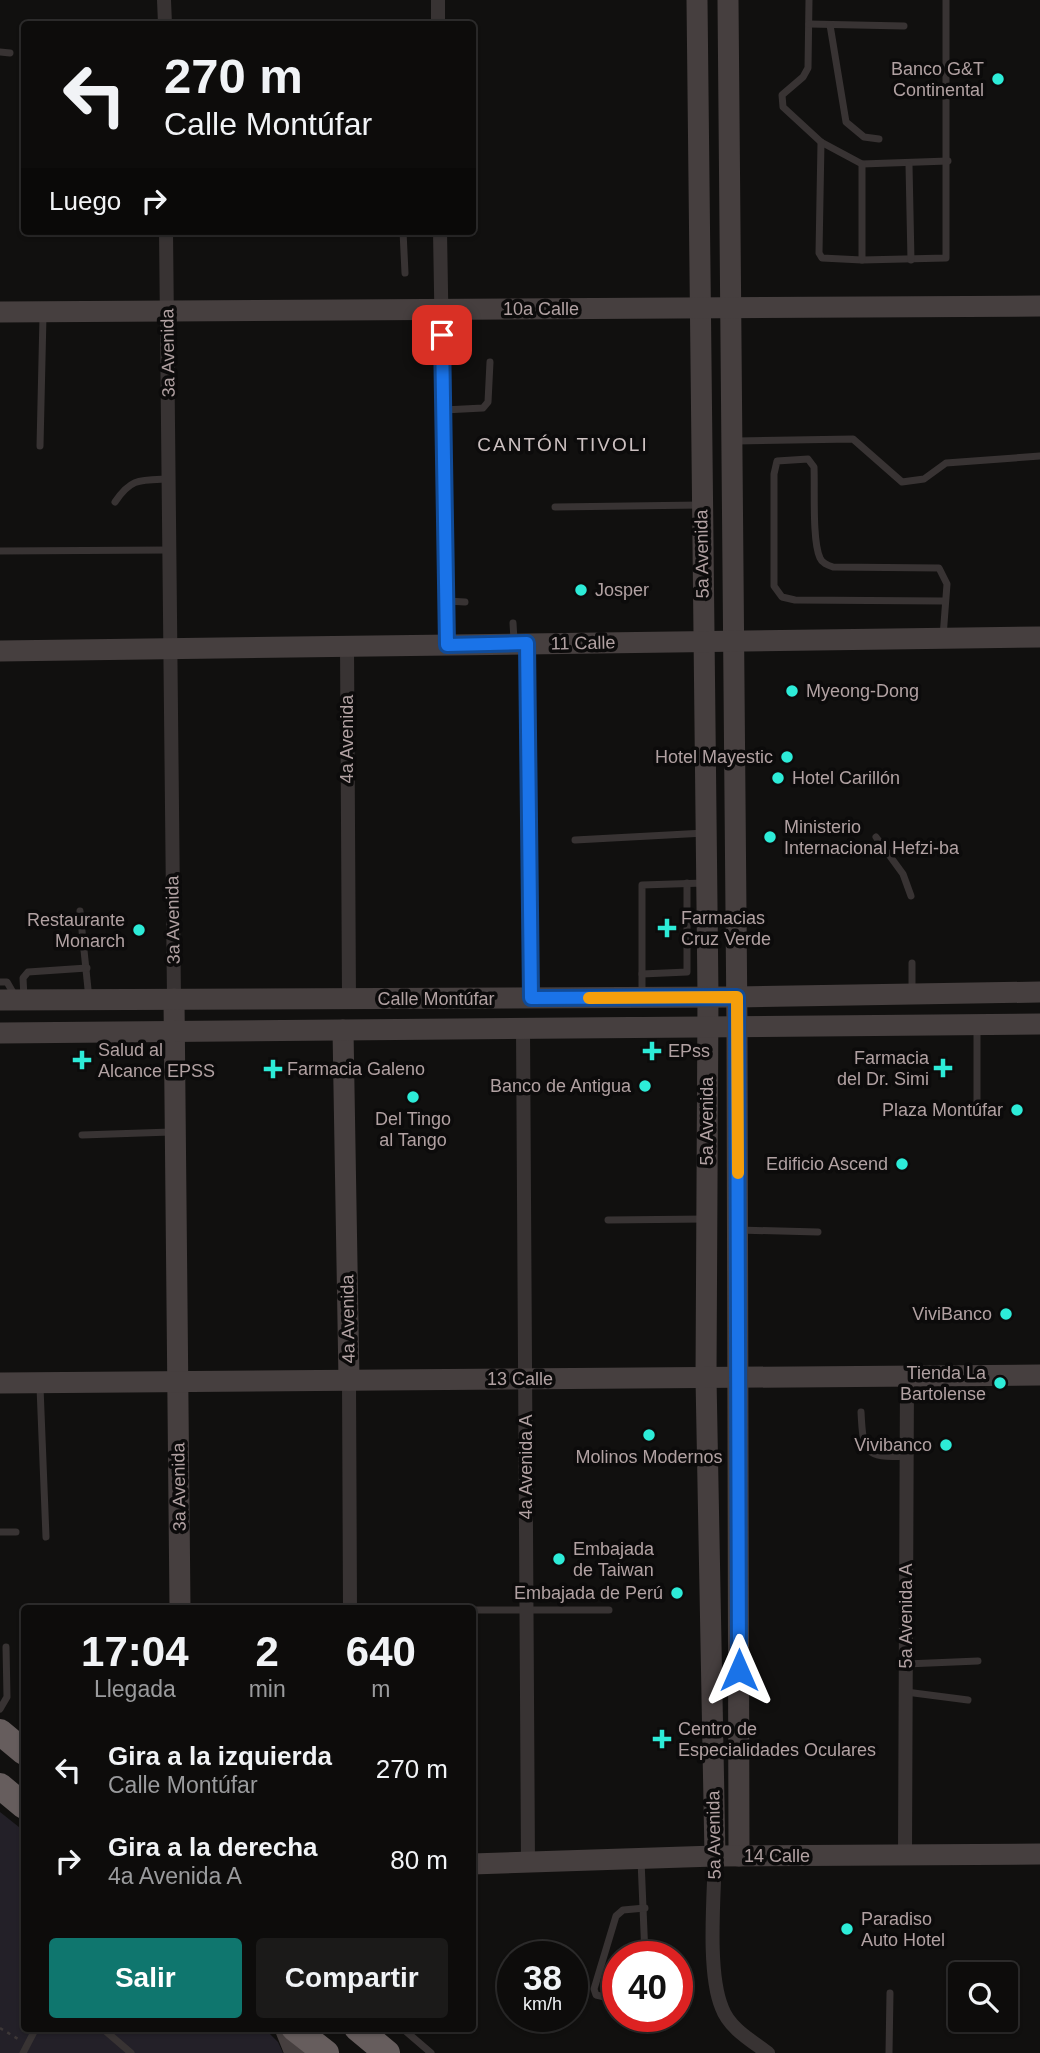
<!DOCTYPE html>
<html lang="es">
<meta charset="utf-8">
<style>
body{margin:0;font-family:Helvetica,sans-serif;background:#1b1a19;color:#f1f3f6;height:100vh;display:flex;flex-direction:column;font-size:26px;white-space:nowrap}
*{box-sizing:border-box;margin:0}
p{font-size:23px;color:#9a9b9d}
.icon{flex:none;width:38px;height:38px;fill:none;stroke:currentColor;stroke-width:2;stroke-linecap:round;stroke-linejoin:round}
.map{position:relative;flex:1;overflow:hidden}
.details{position:absolute;left:21px;top:1605px;width:455px;height:427px;display:flex;flex-direction:column;background:#0d0c0b;border-radius:7px;box-shadow:0 2px 5px #0004,0 0 0 2px #2d2c2c}
.details>*{flex:none}
.guide{position:absolute;left:21px;top:21px;width:455px;height:214px;border-radius:7px;box-shadow:0 2px 5px #0004,0 0 0 2px #2d2c2c;background:#0d0c0b;color:#f1f3f6;overflow:hidden}
.controls{position:absolute;left:948px;top:1962px;display:grid;gap:14px}
.controls a{display:grid;place-items:center;width:70px;height:70px;border-radius:7px;background:#0d0c0b;box-shadow:0 2px 5px #0004,0 0 0 2px #2d2c2c;font-size:35px}
.speed{position:absolute;left:497px;top:1941px;display:flex;gap:14px;font-size:35px;font-weight:700;text-align:center}
.speed>*{display:grid;place-content:center;width:91px;height:91px;border-radius:50%;background:#0d0c0b;box-shadow:0 2px 5px #0004,0 0 0 2px #2d2c2c;line-height:1}
.speed small{font-size:18px;font-weight:400}
.speed .limit{border:10px solid #d22;background:#fff;color:#111}
.pin{position:absolute;display:grid;place-items:center;width:60px;height:60px;color:#fff;margin:-30px;border-radius:14px;box-shadow:0 4px 10px #0006}
.me{position:absolute;width:77px;margin:-38px;rotate:0deg;stroke-linejoin:round;filter:drop-shadow(0 0 5px #0008)}
.turn{display:flex;align-items:center;gap:24px;height:147px;padding:0 28px;font-size:32px}
.turn .icon{width:91px;height:91px;stroke-width:2.5}
.turn b{display:block;font-size:49px;line-height:60px}
.then{display:flex;align-items:center;height:66px;padding:0 28px;background:#0003;gap:14px;font-size:26px}
.eta{display:flex;justify-content:space-evenly;align-items:center;height:119px;text-align:center}
.eta b{font-size:42px;font-weight:600;line-height:49px}
.button{display:flex;gap:14px;margin-top:auto;padding:14px 28px}
.button a{flex:1;height:80px;border-radius:7px;background:#0f766e;color:#fff;font-size:28px;font-weight:600;line-height:80px;text-align:center}
.button a+a{background:#1b1a19;color:#f1f3f6}
ul{padding:0;list-style:none}
li{display:flex;align-items:center;gap:21px;height:91px;padding:0 28px}
li div{flex:1}
li b{display:block;font-size:26px}
li em{font-style:normal}
.map>svg:first-child{display:block}
.green{fill:#232028}
.lines{fill:none;stroke-linecap:round;stroke-linejoin:round}
.path{stroke:#3d3737;stroke-width:2.5;stroke-dasharray:3.5 5;stroke-linecap:butt}
.lane{stroke:#383333;stroke-width:7}
.street{stroke:#383333;stroke-width:14}
.secondary{stroke:#463f3f;stroke-width:21}
.highway{stroke:#665d5d;stroke-width:26}
.route-casing{stroke:#114b97;stroke-width:18}
.route{stroke:#1a73e8;stroke-width:12}
.slow{stroke:#f59e0b;stroke-width:12}
.poi-dot{fill:#2decd8;stroke:#0c0b0b;stroke-width:2.5}
.labels{text-anchor:middle;stroke-width:7;stroke-linejoin:round;paint-order:stroke}
.poi-label{font-size:18px;fill:#b1a1a2;stroke:#0c0b0b;text-anchor:end}
.street-label{font-size:18px;fill:#b1a1a2;stroke:#0c0b0b}
.neighbourhood-label{font-size:19px;letter-spacing:2px;fill:#cec2c2;stroke:#0c0b0b}
</style>
<div class="map">
<svg width="1040" height="2053" viewBox="0 0 1040 2053">
<rect width="100%" height="100%" fill="#11100f"/>
<polygon class="green" points="0,1812 24,1831 24,2028 264,2028 278,2042 283,2053 0,2053"/>
<g class="lines">
<polyline class="path" points="0,2028 18,2039"/>
<g class="lane">
<polyline points="809,0 808,68 803,77 782,95 783,107 821,142 862,164 948,161"/>
<polyline points="809,24 904,26"/>
<polyline points="830,25 846,122 864,137 879,139"/>
<polyline points="0,52 10,53"/>
<polyline points="821,142 819,253 822,258 862,260 946,258 946,0"/>
<polyline points="862,164 862,260"/>
<polyline points="909,165 911,260"/>
<polyline points="403,231 405,273"/>
<polyline points="444,410 483,408 488,402 490,362"/>
<polyline points="736,441 853,439 902,482 924,479 946,463 1040,456"/>
<polyline points="40,446 43,316"/>
<path d="M115,502C131,478 140,480 168,479"/>
<polyline points="555,507 700,505"/>
<polyline points="0,551 169,550"/>
<polyline points="447,601 465,602"/>
<polyline points="513,623 514,640"/>
<path d="M943,637L947,584L939,568L833,567C827,565 822,563 820,558C812,541 815,488 814,467L808,459L777,461L774,474V586L782,597L795,600L943,601"/>
<polyline points="876,837 903,874 911,896"/>
<polyline points="575,840 705,833"/>
<polyline points="80,911 89,999"/>
<polyline points="912,963 912,991"/>
<polyline points="642,974 687,972 687,883"/>
<polyline points="0,982 7,982 15,996"/>
<polyline points="642,996 642,885 704,883"/>
<polyline points="24,998 23,978 28,972 87,968"/>
<polyline points="977,1026 977,1110"/>
<polyline points="82,1135 171,1132"/>
<polyline points="608,1220 706,1219"/>
<polyline points="739,1230 818,1232"/>
<polyline points="40,1387 46,1537"/>
<path d="M861,1412C863,1451 864,1459 906,1456"/>
<polyline points="0,1532 16,1532"/>
<polyline points="472,1610 609,1610"/>
<polyline points="906,1664 978,1661"/>
<polyline points="906,1692 968,1700"/>
<polyline points="0,1709 7,1697 6,1647"/>
<polyline points="641,1860 645,1956"/>
<polyline points="618,2000 596,1995 594,1989 616,1916 623,1910 645,1908"/>
<polyline points="102,2028 131,2053"/>
<polyline points="402,2028 431,2053"/>
<polyline points="23,2053 36,2028"/>
<polyline points="889,2053 890,1993"/>
</g>
<g class="street">
<polyline points="164,0 165,24"/>
<polyline points="438,0 438,24"/>
<polyline points="166,231 174,999"/>
<polyline points="440,231 447,645"/>
<polyline points="527,644 531,998"/>
<polyline points="347,645 349,1000"/>
<polyline points="523,1029 528,1863"/>
<polyline points="349,1380 350,1608"/>
<polyline points="905,1855 907,1376"/>
<path d="M715,1856C714,1896 707,1973 722,2008C729,2028 752,2041 768,2053"/>
</g>
<g class="secondary">
<polyline points="697,0 708,996 706,1378 715,1856"/>
<polyline points="728,0 737,1027 739,1856"/>
<polyline points="0,312 1040,306"/>
<polyline points="0,651 1040,637"/>
<polyline points="174,999 180,1608"/>
<polyline points="0,1000 737,997 1040,992"/>
<polyline points="343,1030 349,1380"/>
<polyline points="0,1033 1040,1024"/>
<polyline points="0,1383 1040,1375"/>
<polyline points="472,1864 715,1856 1040,1854"/>
<polyline points="285,2028 295,2053"/>
</g>
<g class="highway">
<polyline points="0,1732 24,1752"/>
<polyline points="0,1786 24,1806"/>
<polyline points="294,2028 326,2053"/>
<polyline points="357,2028 387,2053"/>
</g>
</g>
<g class="lines">
<g class="route-casing">
<polyline id="route" points="442,335 447,645 527,643 531,998 737,997 739,1670"/>
</g>
<use href="#route" class="route"/>
<polyline class="slow" points="589,998 737,997 738,1173"/>
</g>
<g class="poi-dot">
<circle cx="998" cy="79" r="7"/>
<circle cx="581" cy="590" r="7"/>
<circle cx="792" cy="691" r="7"/>
<circle cx="787" cy="757" r="7"/>
<circle cx="778" cy="778" r="7"/>
<circle cx="770" cy="837" r="7"/>
<path d="M663.5 917.5h7v7h7v7h-7v7h-7v-7h-7v-7h7z"/>
<circle cx="139" cy="930" r="7"/>
<path d="M648.5 1040.5h7v7h7v7h-7v7h-7v-7h-7v-7h7z"/>
<path d="M78.5 1049.5h7v7h7v7h-7v7h-7v-7h-7v-7h7z"/>
<path d="M939.5 1057.5h7v7h7v7h-7v7h-7v-7h-7v-7h7z"/>
<path d="M269.5 1058.5h7v7h7v7h-7v7h-7v-7h-7v-7h7z"/>
<circle cx="645" cy="1086" r="7"/>
<circle cx="413" cy="1097" r="7"/>
<circle cx="1017" cy="1110" r="7"/>
<circle cx="902" cy="1164" r="7"/>
<circle cx="1006" cy="1314" r="7"/>
<circle cx="1000" cy="1383" r="7"/>
<circle cx="649" cy="1435" r="7"/>
<circle cx="946" cy="1445" r="7"/>
<circle cx="559" cy="1559" r="7"/>
<circle cx="677" cy="1593" r="7"/>
<path d="M658.5 1728.5h7v7h7v7h-7v7h-7v-7h-7v-7h7z"/>
<circle cx="847" cy="1929" r="7"/>
</g>
<g class="labels">
<g class="poi-label">
<text x="984" y="75">Banco G&amp;T<tspan x="984" dy="21">Continental</tspan></text>
<text x="595" y="596" text-anchor="start">Josper</text>
<text x="806" y="697" text-anchor="start">Myeong-Dong</text>
<text x="773" y="763">Hotel Mayestic</text>
<text x="792" y="784" text-anchor="start">Hotel Carillón</text>
<text x="784" y="833" text-anchor="start">Ministerio<tspan x="784" dy="21">Internacional Hefzi-ba</tspan></text>
<text x="681" y="924" text-anchor="start">Farmacias<tspan x="681" dy="21">Cruz Verde</tspan></text>
<text x="125" y="926">Restaurante<tspan x="125" dy="21">Monarch</tspan></text>
<text x="98" y="1056" text-anchor="start">Salud al<tspan x="98" dy="21">Alcance EPSS</tspan></text>
<text x="668" y="1057" text-anchor="start">EPss</text>
<text x="929" y="1064">Farmacia<tspan x="929" dy="21">del Dr. Simi</tspan></text>
<text x="287" y="1075" text-anchor="start">Farmacia Galeno</text>
<text x="631" y="1092">Banco de Antigua</text>
<text x="1003" y="1116">Plaza Montúfar</text>
<text x="413" y="1125" text-anchor="middle">Del Tingo<tspan x="413" dy="21">al Tango</tspan></text>
<text x="888" y="1170">Edificio Ascend</text>
<text x="992" y="1320">ViviBanco</text>
<text x="986" y="1379">Tienda La<tspan x="986" dy="21">Bartolense</tspan></text>
<text x="932" y="1451">Vivibanco</text>
<text x="649" y="1463" text-anchor="middle">Molinos Modernos</text>
<text x="573" y="1555" text-anchor="start">Embajada<tspan x="573" dy="21">de Taiwan</tspan></text>
<text x="663" y="1599">Embajada de Perú</text>
<text x="678" y="1735" text-anchor="start">Centro de<tspan x="678" dy="21">Especialidades Oculares</tspan></text>
<text x="861" y="1925" text-anchor="start">Paradiso<tspan x="861" dy="21">Auto Hotel</tspan></text>
</g>
<g class="street-label">
<text x="541" y="315">10a Calle</text>
<text transform="translate(168 353) rotate(-91)" y="6">3a Avenida</text>
<text transform="translate(702 554) rotate(-91)" y="6">5a Avenida</text>
<text transform="translate(583 643) rotate(-1)" y="6">11 Calle</text>
<text transform="translate(347 739) rotate(-90)" y="6">4a Avenida</text>
<text transform="translate(173 920) rotate(-91)" y="6">3a Avenida</text>
<text x="436" y="1005">Calle Montúfar</text>
<text transform="translate(707 1121) rotate(-90)" y="6">5a Avenida</text>
<text transform="translate(348 1319) rotate(-91)" y="6">4a Avenida</text>
<text x="520" y="1385">13 Calle</text>
<text transform="translate(526 1467) rotate(-90)" y="6">4a Avenida A</text>
<text transform="translate(179 1487) rotate(-91)" y="6">3a Avenida</text>
<text transform="translate(906 1616) rotate(-90)" y="6">5a Avenida A</text>
<text transform="translate(714 1835) rotate(-91)" y="6">5a Avenida</text>
<text x="777" y="1862">14 Calle</text>
</g>
<g class="neighbourhood-label">
<text x="563" y="451">CANTÓN TIVOLI</text>
</g>
</g>
</svg>
<div class="controls">
<a><svg class="icon" aria-label="search" viewBox="0 0 24 24"><circle cx="10" cy="10" r="6"/><path d="M15 15l6 6"/></svg></a>
</div>
<div class="speed"><div>38<small>km/h</small></div><div class="limit">40</div></div>
<div class="pin" style="left:442px;top:335px;background:#d93025"><svg class="icon" aria-label="arrive" viewBox="0 0 24 24"><path d="M6 21V4h12l-3 4 3 4H6"/></svg></div>
<svg class="me" style="left:739px;top:1670px" viewBox="-20 -20 40 40"><path d="M0-17L14 15 0 8-14 15z" fill="#1a73e8" stroke="#fff" stroke-width="4"/></svg>
<div class="guide">
<div class="turn"><svg class="icon" aria-label="left" viewBox="0 0 24 24"><path d="M17 20v-9H6M10 6l-5 5 5 5"/></svg><div><b>270 m</b>Calle Montúfar</div></div>
<div class="then">Luego<svg class="icon" aria-label="right" viewBox="0 0 24 24"><path d="M7 20v-9h11M14 6l5 5-5 5"/></svg></div>
</div>
<section class="details">
<div class="eta">
<div><b>17:04</b><p>Llegada</p></div>
<div><b>2</b><p>min</p></div>
<div><b>640</b><p>m</p></div>
</div>
<ul>
<li><svg class="icon" aria-label="left" viewBox="0 0 24 24"><path d="M17 20v-9H6M10 6l-5 5 5 5"/></svg><div><b>Gira a la izquierda</b><p>Calle Montúfar</p></div><em>270 m</em></li>
<li><svg class="icon" aria-label="right" viewBox="0 0 24 24"><path d="M7 20v-9h11M14 6l5 5-5 5"/></svg><div><b>Gira a la derecha</b><p>4a Avenida A</p></div><em>80 m</em></li>
</ul>
<div class="button"><a>Salir</a><a>Compartir</a></div>
</section>
</div>
